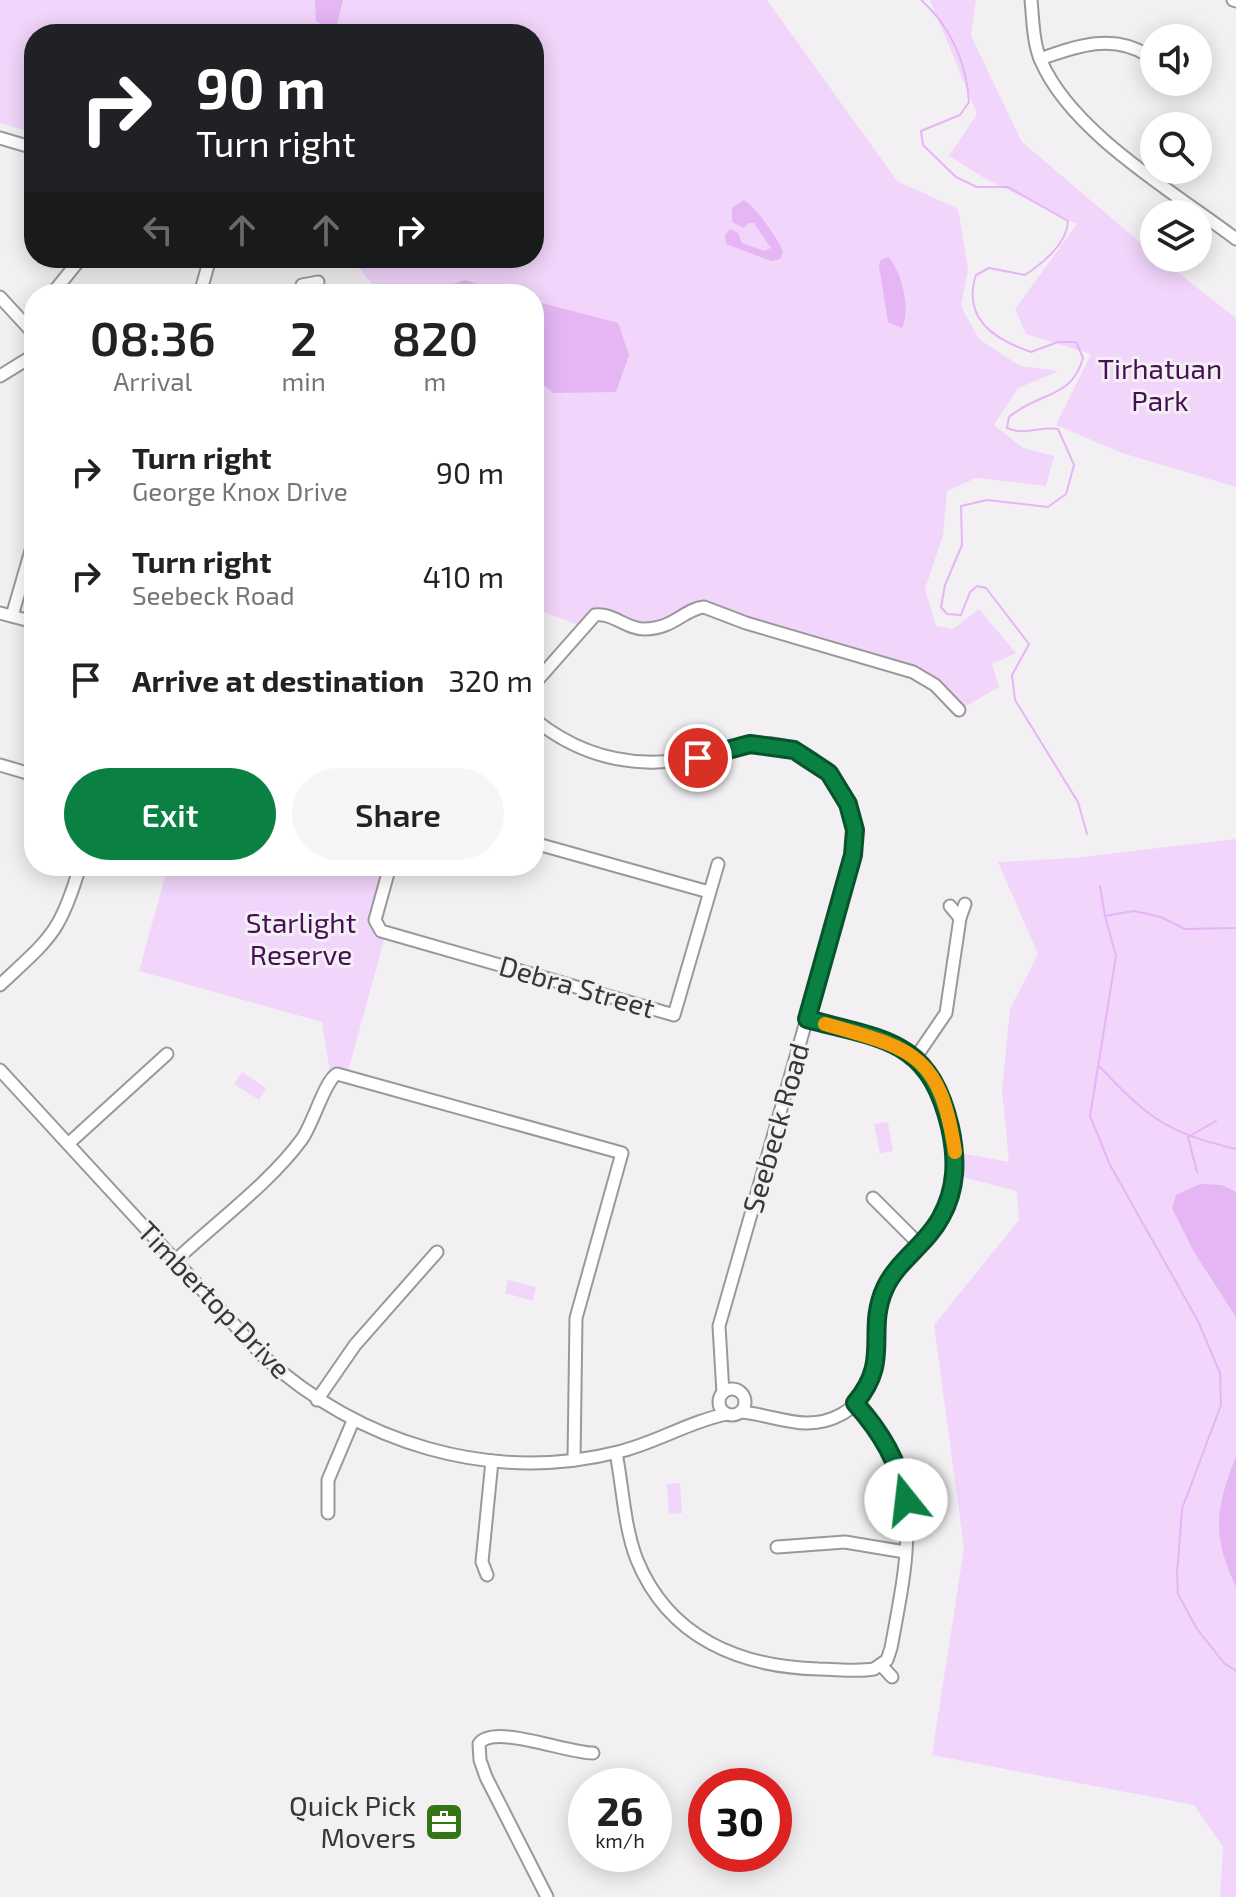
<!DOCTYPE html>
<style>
body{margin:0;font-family:"Exo 2",sans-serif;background:#f6f6f6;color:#222;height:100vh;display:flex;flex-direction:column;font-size:30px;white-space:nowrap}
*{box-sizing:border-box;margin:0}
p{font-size:26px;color:#767676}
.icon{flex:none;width:44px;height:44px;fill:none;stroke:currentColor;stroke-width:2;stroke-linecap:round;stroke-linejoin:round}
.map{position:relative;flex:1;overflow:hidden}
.drawer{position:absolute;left:24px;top:284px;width:520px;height:592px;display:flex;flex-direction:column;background:#fff;border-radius:32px;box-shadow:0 4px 20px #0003}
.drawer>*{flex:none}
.banner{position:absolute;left:24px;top:24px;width:520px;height:244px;border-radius:32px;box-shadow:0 4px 20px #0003;background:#202124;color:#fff;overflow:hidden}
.controls{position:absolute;left:1140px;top:24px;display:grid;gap:16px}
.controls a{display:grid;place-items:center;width:72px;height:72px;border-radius:50%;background:#fff;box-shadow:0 4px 20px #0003;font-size:40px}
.speed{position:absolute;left:568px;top:1768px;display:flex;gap:16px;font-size:40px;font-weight:700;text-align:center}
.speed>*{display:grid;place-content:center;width:104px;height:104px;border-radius:50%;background:#fff;box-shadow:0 4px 20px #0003;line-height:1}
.speed small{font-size:20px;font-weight:400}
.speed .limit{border:12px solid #d22;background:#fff;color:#111}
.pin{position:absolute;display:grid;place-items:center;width:68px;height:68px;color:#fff;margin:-34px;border:4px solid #fff;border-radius:50%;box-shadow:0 2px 8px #0007}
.me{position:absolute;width:88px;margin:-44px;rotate:344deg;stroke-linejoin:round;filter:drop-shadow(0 0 6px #0008)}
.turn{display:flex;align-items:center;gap:28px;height:168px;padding:0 40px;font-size:36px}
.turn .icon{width:104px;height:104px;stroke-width:2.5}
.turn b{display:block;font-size:56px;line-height:68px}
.lanes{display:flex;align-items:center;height:76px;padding:0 40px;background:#0003;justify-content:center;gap:40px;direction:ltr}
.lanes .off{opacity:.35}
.eta{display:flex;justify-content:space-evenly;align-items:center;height:136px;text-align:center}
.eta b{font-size:48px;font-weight:600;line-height:56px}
.button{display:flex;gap:16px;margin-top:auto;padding:16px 40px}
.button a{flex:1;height:92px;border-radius:48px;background:#0b8043;color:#fff;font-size:32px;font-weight:600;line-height:92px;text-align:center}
.button a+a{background:#f6f6f6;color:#222}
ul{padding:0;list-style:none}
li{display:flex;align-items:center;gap:24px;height:104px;padding:0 40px}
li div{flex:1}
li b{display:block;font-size:30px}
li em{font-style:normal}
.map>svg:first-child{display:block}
.green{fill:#f1d5fa}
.water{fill:#e5b5f4}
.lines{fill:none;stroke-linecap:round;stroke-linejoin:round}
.stream{stroke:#e5b5f4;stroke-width:2}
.minor-casing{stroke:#9b989c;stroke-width:15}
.minor{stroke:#fff;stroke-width:11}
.route-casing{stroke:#07532c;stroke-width:20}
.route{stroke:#0b8043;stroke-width:14}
.slow{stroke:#f59e0b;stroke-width:14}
.labels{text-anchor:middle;stroke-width:6;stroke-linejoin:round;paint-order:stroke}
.park-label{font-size:28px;fill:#490d58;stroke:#f3f0f4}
.street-label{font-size:28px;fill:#383638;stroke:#f3f0f4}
.poi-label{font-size:28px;fill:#383638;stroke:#f3f0f4;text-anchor:end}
</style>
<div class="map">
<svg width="1236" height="1897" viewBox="0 0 1236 1897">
<rect width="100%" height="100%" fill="#f3f0f4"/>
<g class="green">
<polygon points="0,0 767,0 897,181 958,209 968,269 961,306 979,339 1020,366 1059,371 1018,388 994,425 1023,448 1054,456 1046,486 976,478 947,491 943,535 925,589 936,626 953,629 979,609 1016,653 992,664 999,687 959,710 935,685 708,608 657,628 606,614 581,629 574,623 534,609 534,294 380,294 351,258 534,258 534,34 34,34 34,133 0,123"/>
<polygon points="930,0 976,0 971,36 1022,142 1154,254 1154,258 1159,258 1236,318 1236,487 1122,453 1056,425 1091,354 1026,334 1015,309 1077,224 986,179 949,156 977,114"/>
<polygon points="1236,839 1236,1897 1220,1897 1223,1847 1194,1805 932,1755 964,1548 934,1325 1019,1220 1017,1191 955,1175 955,1152 1009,1162 1002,1090 1010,1009 1038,954 998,862 1073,858"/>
<polygon points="168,866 388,866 375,921 386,933 347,1075 331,1078 322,1022 139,971"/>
<polygon points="242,1072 266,1088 259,1100 234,1084"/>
<polygon points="888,1122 893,1151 880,1153 874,1124"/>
<polygon points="508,1280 536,1287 533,1301 505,1293"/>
<polygon points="680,1483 682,1513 669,1514 667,1484"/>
</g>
<g class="water">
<polygon points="315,0 343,0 337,24 327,27 316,21"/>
<path d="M744,200C755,206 780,241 783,252L780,259L771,261L726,244L725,235L730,229L738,233L742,243L764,251L771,248L754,223H749L744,228L732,222V208Z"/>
<path d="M888,257C902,271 911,311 902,328L888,322L879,266L881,260Z"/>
<polygon points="465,280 511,294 443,294 444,287"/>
<polygon points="534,301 618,323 629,355 616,392 553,393 534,377"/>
<polygon points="1200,1184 1222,1185 1236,1192 1236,1317 1194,1252 1172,1208 1176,1195"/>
<path d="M1236,1457V1587C1212,1537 1215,1508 1236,1457Z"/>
</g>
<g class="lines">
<g class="stream">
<path d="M921,0C950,25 967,64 969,102L960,115L921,131L923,145L956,177L977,187H1008L1068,221C1067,244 1043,263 1025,275L989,268L976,275C962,318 993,339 1031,352L1058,342H1076L1083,358C1072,399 1038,392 1009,417L1007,428C1025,436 1040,426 1058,429L1074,465L1066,494L1048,507L987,500L961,506L962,545L945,585L941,607L947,614L961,615L970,592L977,586L986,588L1029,644L1012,675L1015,700L1078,802L1087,834"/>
<polyline points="1100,886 1105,916 1134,911 1161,917 1185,929 1236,928"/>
<polyline points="1105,916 1116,956 1090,1116 1110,1165 1198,1321 1220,1373 1221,1405 1182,1509 1177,1574 1178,1594 1197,1629 1224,1663 1236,1671"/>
<path d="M1100,1067C1149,1119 1166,1132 1236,1149"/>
<polyline points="1197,1172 1188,1137 1216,1121"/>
</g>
<g class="minor-casing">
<g id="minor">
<path d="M1031,0C1033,20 1033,43 1041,61C1072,133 1174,192 1236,239"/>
<polyline points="1233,0 1236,1"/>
<path d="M1040,59C1077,46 1113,33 1147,55"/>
<polyline points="0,138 34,148"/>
<polyline points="302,285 318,282"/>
<polyline points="52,294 81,258"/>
<polyline points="200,294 210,258"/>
<polyline points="0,297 34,334"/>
<polyline points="0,376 34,355"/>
<polyline points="0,613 34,622"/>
<polyline points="12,616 34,540"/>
<path d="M534,684L595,615C612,612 626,629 644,629C674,629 684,609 704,607L746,623L913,672L935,685L959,710"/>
<path d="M534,719C566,745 605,761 647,762C684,764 714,747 750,744C820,736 864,800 851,864L719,1326L723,1393"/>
<polyline points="0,765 34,775"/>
<polyline points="534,843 709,892"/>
<polyline points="390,866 375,920 381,931 674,1015 718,864"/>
<polyline points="950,906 960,918"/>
<path d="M0,985C50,938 60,934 80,866"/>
<polyline points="916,1057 946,1013 960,918 965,904"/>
<path d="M0,1070L263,1356C359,1443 490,1484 618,1452C656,1443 690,1421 727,1414"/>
<polyline points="68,1144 167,1054"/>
<polyline points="873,1198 919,1244"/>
<path d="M175,1261C215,1223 270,1183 302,1139C313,1124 325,1080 337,1074L622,1153L576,1318L574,1460"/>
<circle cx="732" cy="1402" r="13"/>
<polyline points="317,1400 355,1345 437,1252"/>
<path d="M741,1412C777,1415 806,1434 842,1414C894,1383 865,1336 883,1293C895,1261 926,1245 942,1216C957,1187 957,1158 950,1127C930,1039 885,1039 807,1019"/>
<path d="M616,1453C623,1488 624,1527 637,1560C669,1638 740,1667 819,1669C837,1669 856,1672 874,1669L887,1660L891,1648C909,1551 926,1483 855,1403"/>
<polyline points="328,1513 328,1480 353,1421"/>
<polyline points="777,1547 845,1542 905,1552"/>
<polyline points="487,1575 482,1562 492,1461"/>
<polyline points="881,1665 892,1677"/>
<path d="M547,1897L486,1777L480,1760L479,1744C493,1723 566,1753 593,1753"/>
</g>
</g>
<use href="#minor" class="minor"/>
</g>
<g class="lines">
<g class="route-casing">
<path id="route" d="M698,758L750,744L794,750L829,773L848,804L855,830L853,855L807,1019C885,1040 929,1039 950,1127C957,1159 957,1188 941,1217C927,1244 898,1260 885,1288C865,1332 892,1360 855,1403C881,1432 899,1462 906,1500"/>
</g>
<use href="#route" class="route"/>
<path class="slow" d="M825,1024C913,1049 940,1053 955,1152"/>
</g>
<defs>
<g id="office-square" transform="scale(2)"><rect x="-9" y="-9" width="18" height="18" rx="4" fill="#327616" stroke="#f3f0f4"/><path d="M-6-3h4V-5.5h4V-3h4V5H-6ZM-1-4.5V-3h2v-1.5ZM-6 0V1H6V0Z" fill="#fff"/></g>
</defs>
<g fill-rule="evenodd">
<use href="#office-square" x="444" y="1822"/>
</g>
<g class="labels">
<g class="park-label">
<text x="1160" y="379">Tirhatuan<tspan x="1160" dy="32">Park</tspan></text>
<text x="301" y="933">Starlight<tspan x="301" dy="32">Reserve</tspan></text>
</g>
<g class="street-label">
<text transform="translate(577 987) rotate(16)" y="10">Debra Street</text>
<text transform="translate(776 1128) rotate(-74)" y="10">Seebeck Road</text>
<text transform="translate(214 1300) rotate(46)" y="10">Timbertop Drive</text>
</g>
<g class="poi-label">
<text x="416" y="1816">Quick Pick<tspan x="416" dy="32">Movers</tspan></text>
</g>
</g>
</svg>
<div class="controls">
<a><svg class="icon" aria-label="sound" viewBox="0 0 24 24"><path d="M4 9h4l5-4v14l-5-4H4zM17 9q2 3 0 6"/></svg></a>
<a><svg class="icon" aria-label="search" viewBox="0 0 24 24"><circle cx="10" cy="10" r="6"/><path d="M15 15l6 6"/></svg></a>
<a><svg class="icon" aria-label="layers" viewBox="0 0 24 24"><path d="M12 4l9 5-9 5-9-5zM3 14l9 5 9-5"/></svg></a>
</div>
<div class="speed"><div>26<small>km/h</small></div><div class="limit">30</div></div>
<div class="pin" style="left:698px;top:758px;background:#d93025"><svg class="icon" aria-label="arrive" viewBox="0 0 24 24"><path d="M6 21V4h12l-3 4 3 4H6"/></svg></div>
<svg class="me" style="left:906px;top:1500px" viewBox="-20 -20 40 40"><circle r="19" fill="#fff"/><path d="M0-13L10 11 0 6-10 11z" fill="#0b8043"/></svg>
<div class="banner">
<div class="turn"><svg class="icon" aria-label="right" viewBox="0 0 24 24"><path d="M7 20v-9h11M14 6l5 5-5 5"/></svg><div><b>90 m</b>Turn right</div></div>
<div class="lanes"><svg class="icon off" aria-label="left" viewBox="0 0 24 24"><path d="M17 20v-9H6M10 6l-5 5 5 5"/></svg><svg class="icon off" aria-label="ahead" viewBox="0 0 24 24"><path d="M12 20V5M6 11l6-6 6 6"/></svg><svg class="icon off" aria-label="ahead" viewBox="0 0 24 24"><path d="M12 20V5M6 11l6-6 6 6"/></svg><svg class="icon" aria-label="right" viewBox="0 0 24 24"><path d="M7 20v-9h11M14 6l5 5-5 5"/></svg></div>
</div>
<section class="drawer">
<div class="eta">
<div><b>08:36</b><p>Arrival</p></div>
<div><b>2</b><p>min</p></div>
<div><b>820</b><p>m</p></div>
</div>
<ul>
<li><svg class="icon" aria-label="right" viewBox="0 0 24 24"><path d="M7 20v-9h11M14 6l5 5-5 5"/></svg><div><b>Turn right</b><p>George Knox Drive</p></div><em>90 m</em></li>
<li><svg class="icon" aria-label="right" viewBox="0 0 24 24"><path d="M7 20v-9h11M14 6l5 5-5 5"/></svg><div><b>Turn right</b><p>Seebeck Road</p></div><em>410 m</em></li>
<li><svg class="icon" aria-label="arrive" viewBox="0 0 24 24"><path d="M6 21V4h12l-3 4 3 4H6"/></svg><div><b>Arrive at destination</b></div><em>320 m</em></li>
</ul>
<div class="button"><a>Exit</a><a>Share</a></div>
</section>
</div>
